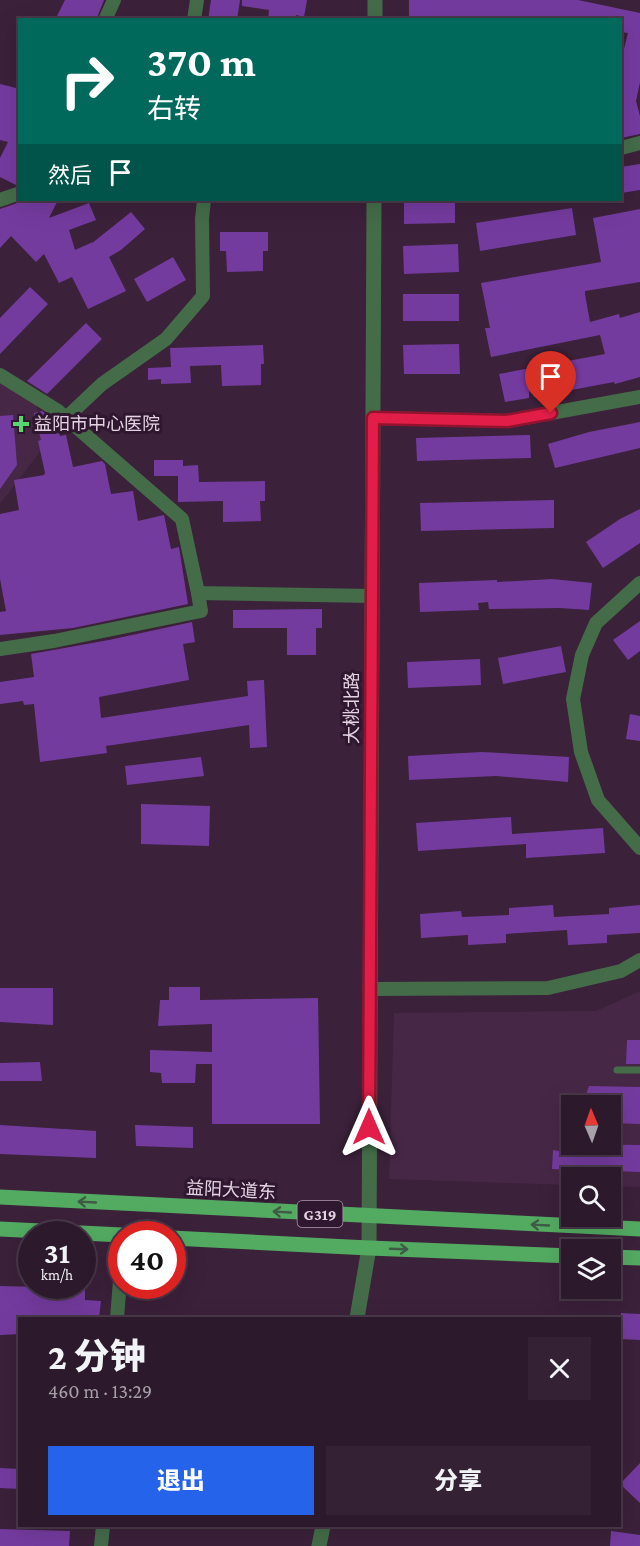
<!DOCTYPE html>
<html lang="zh">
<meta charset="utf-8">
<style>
body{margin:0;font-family:"Crimson Pro","Noto Sans SC",serif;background:#342234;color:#f1f3f6;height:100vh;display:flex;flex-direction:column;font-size:22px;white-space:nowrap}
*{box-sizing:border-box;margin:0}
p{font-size:20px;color:#a6a0a9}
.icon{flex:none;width:33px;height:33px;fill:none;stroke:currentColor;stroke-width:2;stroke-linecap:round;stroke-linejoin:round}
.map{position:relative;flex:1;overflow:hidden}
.sheet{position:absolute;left:18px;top:1317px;width:603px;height:210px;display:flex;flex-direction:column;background:#2c192c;border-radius:0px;box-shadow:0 6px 24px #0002,0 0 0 2px #483848}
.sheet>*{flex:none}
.hud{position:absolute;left:18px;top:18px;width:604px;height:183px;border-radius:0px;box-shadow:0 6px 24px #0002,0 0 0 2px #483848;background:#00695c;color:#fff;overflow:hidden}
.needle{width:39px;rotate:358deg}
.buttons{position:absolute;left:561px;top:1095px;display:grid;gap:12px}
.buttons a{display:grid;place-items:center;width:60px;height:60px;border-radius:0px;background:#2c192c;box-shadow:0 6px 24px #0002,0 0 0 2px #483848;font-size:30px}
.speed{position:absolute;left:18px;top:1221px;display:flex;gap:12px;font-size:30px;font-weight:700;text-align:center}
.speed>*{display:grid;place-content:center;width:78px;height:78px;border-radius:50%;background:#2c192c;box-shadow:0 6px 24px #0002,0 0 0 2px #483848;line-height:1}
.speed small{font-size:15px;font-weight:400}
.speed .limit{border:9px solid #d22;background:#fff;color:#111}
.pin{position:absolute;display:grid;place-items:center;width:51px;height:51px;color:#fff;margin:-62px -26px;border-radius:50% 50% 50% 0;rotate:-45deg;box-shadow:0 0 6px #0007}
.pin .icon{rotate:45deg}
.me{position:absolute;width:66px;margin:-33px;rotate:0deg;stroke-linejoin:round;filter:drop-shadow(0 0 4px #0008)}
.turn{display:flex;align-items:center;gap:21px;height:126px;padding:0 30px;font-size:27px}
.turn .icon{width:78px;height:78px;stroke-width:2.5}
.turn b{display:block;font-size:42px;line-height:51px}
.then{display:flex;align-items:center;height:57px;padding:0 30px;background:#0003;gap:12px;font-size:22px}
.round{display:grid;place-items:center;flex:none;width:63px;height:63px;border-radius:0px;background:#342234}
.head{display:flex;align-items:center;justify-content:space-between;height:102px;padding:0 30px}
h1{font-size:36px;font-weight:800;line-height:45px}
.action{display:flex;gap:12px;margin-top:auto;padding:12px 30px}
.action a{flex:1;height:69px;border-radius:0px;background:#2563eb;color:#fff;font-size:24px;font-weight:800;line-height:69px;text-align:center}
.action a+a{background:#342234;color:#f1f3f6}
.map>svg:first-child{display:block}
.built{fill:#472746;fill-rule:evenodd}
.building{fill:#743b9f}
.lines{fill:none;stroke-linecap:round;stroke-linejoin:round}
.service{stroke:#446c49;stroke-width:7}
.minor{stroke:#446c49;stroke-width:14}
.tertiary{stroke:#446c49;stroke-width:15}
.primary{stroke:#53ab62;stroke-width:15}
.oneway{stroke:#405a46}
.route-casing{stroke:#92132f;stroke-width:15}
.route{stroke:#e11d48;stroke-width:10}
.poi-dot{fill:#57d570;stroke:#301730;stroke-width:2}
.labels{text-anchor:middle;stroke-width:6;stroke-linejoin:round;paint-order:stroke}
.shield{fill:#301730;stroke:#ad9aad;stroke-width:1.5}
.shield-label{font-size:16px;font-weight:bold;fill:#e3d2e2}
.poi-label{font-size:18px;fill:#e3d2e2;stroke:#301730;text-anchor:start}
.street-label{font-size:18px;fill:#e3d2e2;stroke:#301730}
</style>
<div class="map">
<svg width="640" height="1546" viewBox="0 0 640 1546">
<rect width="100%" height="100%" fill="#3b213a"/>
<g class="built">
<polygon points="0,381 36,404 46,444 0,504"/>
<path d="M640,991V1187L611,1186L610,1178H572L571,1185L389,1179L394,1013L596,1011ZM572,1106H610V1144H572Z"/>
</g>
<g class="building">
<polygon points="65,0 104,0 96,20 55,20"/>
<polygon points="211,0 240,0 237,20 208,20"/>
<polygon points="242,0 307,0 304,17 296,15 295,20 268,20 269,10 242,6"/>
<polygon points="409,0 578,0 640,13 640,82 636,101 640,116 640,134 621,138 621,61 628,33 621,32 621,20 558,20 539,16 538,20 409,20"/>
<polygon points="0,84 20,89 20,184 16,185 0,177 0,158 8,142 0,140"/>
<polygon points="640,164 640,190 621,193 621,167"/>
<polygon points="26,200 58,200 49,218 89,203 96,220 69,230 75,250 93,242 91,244 131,212 145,229 121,250 109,257 126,291 88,309 72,277 59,283 44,254 36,262 11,236 0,248 0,209"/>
<polygon points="404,200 455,200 455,223 404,224"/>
<polygon points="572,208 576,235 480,251 476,223"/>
<polygon points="640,209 640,282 585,291 585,294 590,322 619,314 620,318 640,312 640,377 615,384 614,382 534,397 531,386 529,386 529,398 505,402 499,374 605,354 600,335 491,357 485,328 490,328 481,283 601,262 593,218"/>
<polygon points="220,232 268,232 268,251 263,251 263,271 227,272 226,251 220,251"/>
<polygon points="458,244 459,272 404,274 403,246"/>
<polygon points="173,257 186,280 147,302 134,279"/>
<polygon points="30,287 48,304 0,354 0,318"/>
<rect x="403" y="294" width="56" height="27"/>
<polygon points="86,323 102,339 47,394 27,381"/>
<polygon points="459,344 460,374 404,374 403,345"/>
<polygon points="263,345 264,364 261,364 261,385 222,386 221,365 190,366 191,383 161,384 161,379 148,380 148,368 171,367 170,348"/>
<polygon points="42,411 45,413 46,418 51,417 56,421 60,436 66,435 73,467 102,461 105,464 111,494 133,491 138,521 164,515 171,549 179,547 188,604 73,628 0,635 0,612 6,611 0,579 0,514 19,510 14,480 44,475 45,473 38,441 41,440 34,413"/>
<polygon points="13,415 17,465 0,489 0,416"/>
<polygon points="640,422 640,448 555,468 548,444 589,432"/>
<polygon points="530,435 531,458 417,461 416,438"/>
<polygon points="154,460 183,460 183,466 198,465 199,482 265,481 265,501 260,501 261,521 223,522 223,501 178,502 178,476 154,476"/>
<polygon points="554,500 554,528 421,531 420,503"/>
<polygon points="640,509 640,543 603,568 586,542 620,519"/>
<polygon points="552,579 592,583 589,610 560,608 489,609 488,602 478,603 479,610 420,612 419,583 497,580 497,582"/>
<polygon points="322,609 322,628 316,628 316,655 287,655 287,628 233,628 233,610"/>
<polygon points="640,621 640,651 628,660 613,640"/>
<polygon points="192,622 195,642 183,644 189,680 99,697 101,718 248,696 247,681 264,680 267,747 250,748 249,725 106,746 107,753 40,762 34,704 24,705 23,701 0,704 0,682 34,677 31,654 109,640"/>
<polygon points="561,646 566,672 503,684 498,658"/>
<polygon points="480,659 481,685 408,688 407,662"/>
<polygon points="630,714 640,716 640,741 626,739"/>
<polygon points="482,752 569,757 568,782 496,776 409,780 408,756"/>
<polygon points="201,757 204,776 127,785 125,766"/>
<polygon points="141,804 210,806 209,846 141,844"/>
<polygon points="511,817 512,834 603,828 605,853 526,858 526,844 418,851 416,823"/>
<polygon points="553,905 554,917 609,914 609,908 640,905 640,933 607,935 607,943 568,945 567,930 506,934 506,943 468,945 468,935 421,938 420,914 461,911 462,917 509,915 509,908"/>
<polygon points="169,987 200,987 200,1000 318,998 320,1124 212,1124 212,1064 196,1064 195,1083 162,1083 161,1073 150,1072 150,1050 212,1052 212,1024 158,1026 160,1000 169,1000"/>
<polygon points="0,988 53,988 53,1025 0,1022"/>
<polygon points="627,1040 640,1040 640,1064 626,1064"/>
<polygon points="40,1062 42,1081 0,1081 0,1063"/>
<polygon points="589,1086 640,1087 640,1124 610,1123 610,1106 582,1106"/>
<polygon points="0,1125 96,1131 96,1158 0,1154"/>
<polygon points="135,1125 193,1127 193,1148 136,1146"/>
<polygon points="560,1137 571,1137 572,1144 640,1145 640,1172 552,1169 553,1150 559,1151"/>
<polygon points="0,1286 85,1288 85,1300 101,1301 99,1318 20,1318 20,1334 0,1335"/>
<polygon points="621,1313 640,1314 640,1340 620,1339"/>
<polygon points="640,1463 640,1503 620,1484"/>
<polygon points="0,1468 20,1469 20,1489 0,1488"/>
<polygon points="0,1529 70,1531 69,1546 0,1546"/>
<polygon points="611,1531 640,1535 640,1546 610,1546"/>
</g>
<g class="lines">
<polyline class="service" points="617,1070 640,1070"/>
<g class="minor">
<polyline points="105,20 114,0"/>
<polyline points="194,20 197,0"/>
<polyline points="621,148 640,143"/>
<polyline points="0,200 20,193"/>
<polyline points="0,375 58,411 182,519 198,593 372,596"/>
<polyline points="66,418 102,384 166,339 203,296 202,219 204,200"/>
<polyline points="373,418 507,421 640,397"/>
<polyline points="640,583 596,623 582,655 573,699 581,752 598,800 640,848"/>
<polyline points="0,649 54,641 201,611 198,593"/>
<polyline points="370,989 548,988 621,971 640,960"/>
<polyline points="117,1318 122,1256"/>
<polyline points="101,1546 103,1526"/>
</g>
<g class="tertiary">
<polyline points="375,20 375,0"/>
<polyline points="357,1318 369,1248 374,200"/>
<polyline points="319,1546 323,1526"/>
</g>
<g class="primary">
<polyline points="0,1197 640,1229"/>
<polyline points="0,1229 122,1235"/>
<polyline points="172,1238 369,1248 572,1256"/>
<polyline points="610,1257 640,1258"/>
</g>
</g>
<defs><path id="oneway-shaft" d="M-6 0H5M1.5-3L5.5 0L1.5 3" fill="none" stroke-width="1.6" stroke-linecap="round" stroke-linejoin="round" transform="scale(1.5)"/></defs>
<g class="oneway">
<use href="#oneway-shaft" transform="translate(87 1202) rotate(-177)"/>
<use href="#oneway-shaft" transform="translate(282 1212) rotate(-177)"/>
<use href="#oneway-shaft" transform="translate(540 1225) rotate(-177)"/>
<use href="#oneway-shaft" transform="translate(399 1249) rotate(2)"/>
</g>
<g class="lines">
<g class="route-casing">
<polyline id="route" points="369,1127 373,418 507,421 551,413"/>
</g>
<use href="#route" class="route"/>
</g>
<path class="poi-dot" d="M18 415h6v6h6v6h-6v6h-6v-6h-6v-6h6z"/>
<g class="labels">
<rect class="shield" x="297.5" y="1201" width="45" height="26" rx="4.5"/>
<g class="shield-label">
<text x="320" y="1220">G319</text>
</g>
<g class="poi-label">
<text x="34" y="430">益阳市中心医院</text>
</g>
<g class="street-label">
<text transform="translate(352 708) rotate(-90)" y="6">大桃北路</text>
<text transform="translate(231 1190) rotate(3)" y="6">益阳大道东</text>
</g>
</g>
</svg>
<div class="buttons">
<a><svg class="needle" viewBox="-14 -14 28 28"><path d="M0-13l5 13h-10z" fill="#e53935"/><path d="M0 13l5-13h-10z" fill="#a6a0a9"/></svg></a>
<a><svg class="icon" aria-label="search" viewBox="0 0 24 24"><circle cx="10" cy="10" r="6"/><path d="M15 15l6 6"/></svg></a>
<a><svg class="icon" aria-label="layers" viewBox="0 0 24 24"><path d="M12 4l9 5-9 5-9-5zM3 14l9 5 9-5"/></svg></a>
</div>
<div class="speed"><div>31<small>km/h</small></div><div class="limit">40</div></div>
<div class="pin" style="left:551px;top:413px;background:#d93025"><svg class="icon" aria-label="arrive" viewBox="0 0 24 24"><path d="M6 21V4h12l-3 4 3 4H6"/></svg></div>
<svg class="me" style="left:369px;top:1127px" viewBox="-20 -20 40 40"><path d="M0-17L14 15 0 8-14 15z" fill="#e11d48" stroke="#fff" stroke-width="4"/></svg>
<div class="hud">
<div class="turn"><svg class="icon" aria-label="right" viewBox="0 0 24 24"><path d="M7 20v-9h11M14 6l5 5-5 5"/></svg><div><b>370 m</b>右转</div></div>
<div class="then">然后<svg class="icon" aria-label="arrive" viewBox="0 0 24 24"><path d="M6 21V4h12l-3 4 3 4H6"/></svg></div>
</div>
<section class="sheet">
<div class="head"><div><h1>2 分钟</h1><p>460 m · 13:29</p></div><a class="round"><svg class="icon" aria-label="close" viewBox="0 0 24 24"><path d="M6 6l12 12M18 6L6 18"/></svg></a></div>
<div class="action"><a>退出</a><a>分享</a></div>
</section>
</div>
